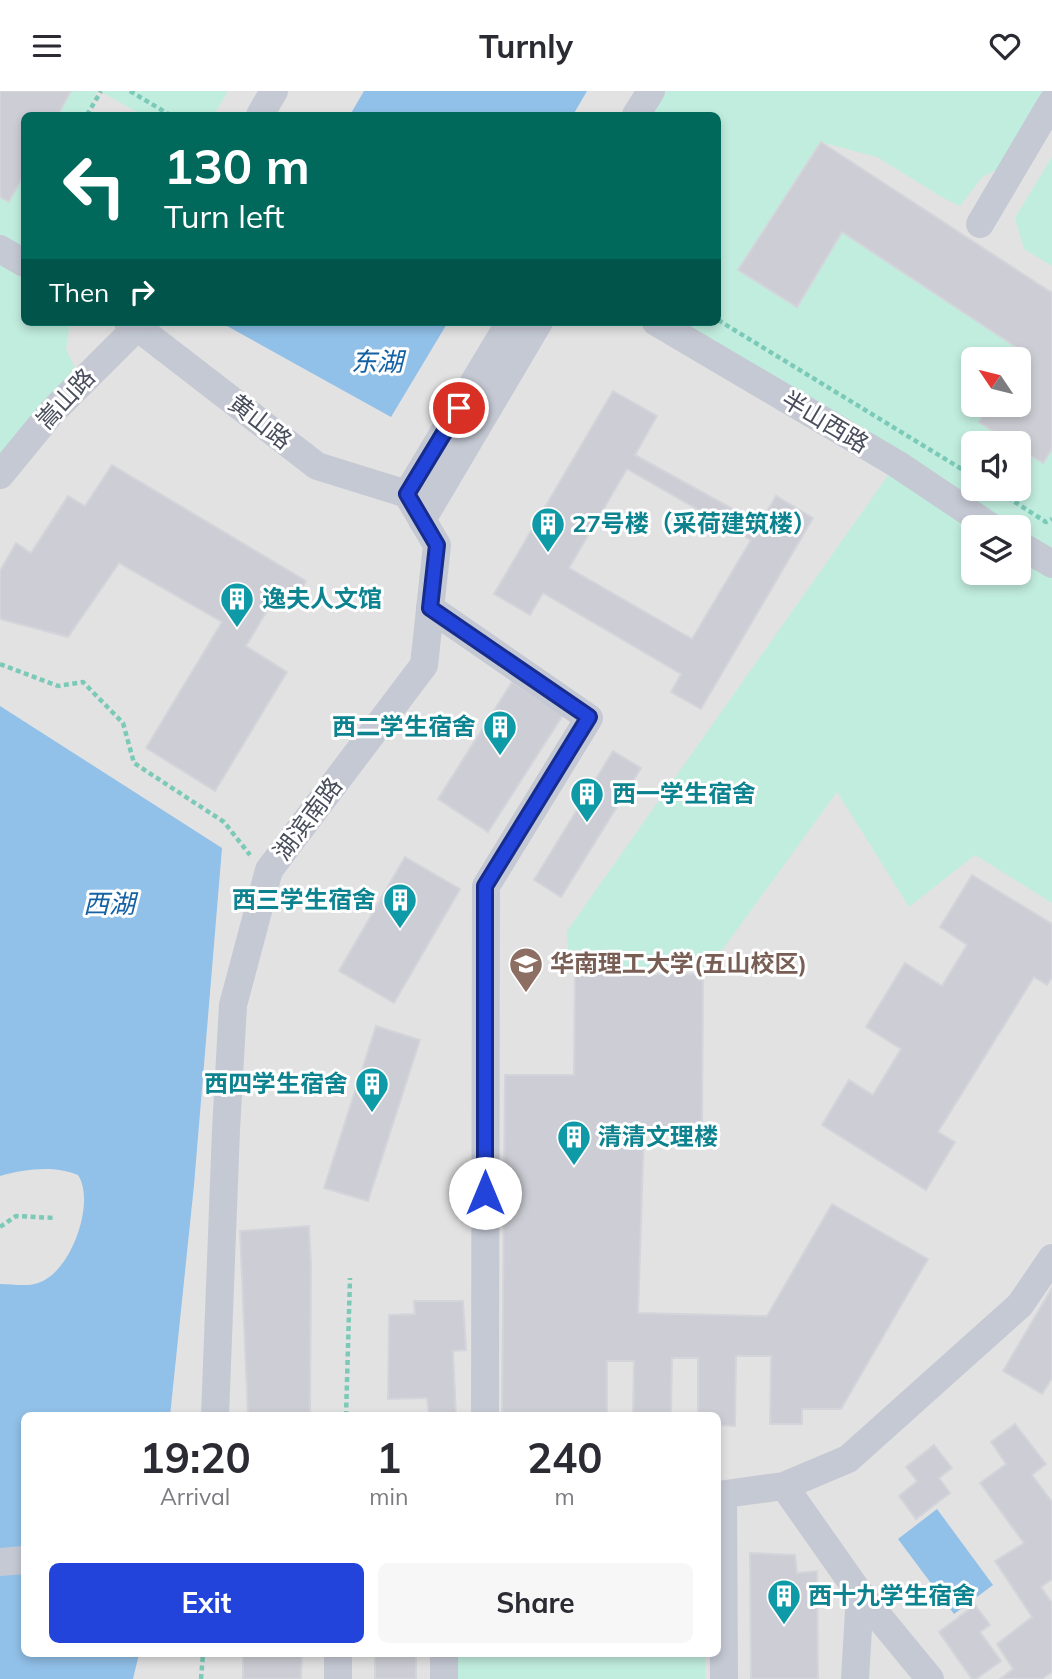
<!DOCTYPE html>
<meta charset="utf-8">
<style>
body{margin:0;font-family:Mulish,"Noto Sans SC",sans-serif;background:#f7f7f7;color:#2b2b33;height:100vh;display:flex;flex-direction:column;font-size:26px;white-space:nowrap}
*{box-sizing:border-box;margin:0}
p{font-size:23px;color:#7c7c81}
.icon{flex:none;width:38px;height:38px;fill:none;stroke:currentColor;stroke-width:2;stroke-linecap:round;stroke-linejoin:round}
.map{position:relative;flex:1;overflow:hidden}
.sheet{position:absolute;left:21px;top:1321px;width:700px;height:245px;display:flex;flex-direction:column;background:#fff;border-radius:10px;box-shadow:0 4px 10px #0003}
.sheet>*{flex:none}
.banner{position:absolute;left:21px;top:21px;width:700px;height:214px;border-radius:10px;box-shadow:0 4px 10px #0003;background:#00695c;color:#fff;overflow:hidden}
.needle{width:46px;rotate:305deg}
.fabs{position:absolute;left:961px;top:256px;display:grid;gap:14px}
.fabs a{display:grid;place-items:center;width:70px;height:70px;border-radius:10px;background:#fff;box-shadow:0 4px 10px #0003;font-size:35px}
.pin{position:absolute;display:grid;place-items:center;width:60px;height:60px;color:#fff;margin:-30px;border:4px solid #fff;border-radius:50%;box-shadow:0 2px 7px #0007}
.me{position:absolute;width:77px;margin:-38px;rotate:0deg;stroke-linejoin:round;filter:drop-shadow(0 0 5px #0008)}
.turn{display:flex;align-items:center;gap:24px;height:147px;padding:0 28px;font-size:32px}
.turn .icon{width:91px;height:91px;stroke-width:2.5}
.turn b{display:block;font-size:49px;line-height:60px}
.then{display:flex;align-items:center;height:66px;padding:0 28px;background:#0003;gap:14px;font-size:26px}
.eta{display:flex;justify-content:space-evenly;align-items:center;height:119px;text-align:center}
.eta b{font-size:42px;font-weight:700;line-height:49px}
.cta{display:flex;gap:14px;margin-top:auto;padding:14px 28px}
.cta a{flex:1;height:80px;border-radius:10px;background:#2244da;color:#fff;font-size:28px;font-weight:700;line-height:80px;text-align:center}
.cta a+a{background:#f7f7f7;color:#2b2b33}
header{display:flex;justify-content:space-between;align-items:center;height:91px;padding:0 28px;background:#fff;font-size:32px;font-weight:700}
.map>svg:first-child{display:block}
.education{fill:#e3e2e2;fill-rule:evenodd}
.green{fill:#c1edde;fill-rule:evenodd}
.water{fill:#91c0e8}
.building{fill:#cdced5;stroke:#d4d5db;stroke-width:2;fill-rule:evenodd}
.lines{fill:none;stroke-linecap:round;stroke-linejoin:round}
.path{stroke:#7bcab7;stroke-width:4.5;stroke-dasharray:5 3.5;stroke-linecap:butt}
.minor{stroke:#c5c9d4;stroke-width:28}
.route-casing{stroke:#162c8e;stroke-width:18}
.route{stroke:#2244da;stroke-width:12}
.labels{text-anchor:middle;stroke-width:6;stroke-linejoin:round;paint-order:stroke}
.street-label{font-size:24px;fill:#494e5d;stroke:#fff}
.culture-label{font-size:24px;font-weight:bold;fill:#0d838f;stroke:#fff;text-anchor:start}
.education-label{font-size:24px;font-weight:bold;fill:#785e54;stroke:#fff;text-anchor:start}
.water-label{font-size:26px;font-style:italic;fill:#1462a5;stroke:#fff}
</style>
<header><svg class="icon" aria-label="menu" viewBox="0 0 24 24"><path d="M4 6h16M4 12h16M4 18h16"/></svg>Turnly<svg class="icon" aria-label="heart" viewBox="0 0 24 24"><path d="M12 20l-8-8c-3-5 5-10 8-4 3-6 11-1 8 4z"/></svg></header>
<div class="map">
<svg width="1052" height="1588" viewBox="0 0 1052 1588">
<rect width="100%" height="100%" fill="#f2f1f0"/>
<path class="education" d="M0,0H1052V1588H0ZM24,24H718V231H24ZM973,268H1018V313H973ZM973,352H1018V397H973ZM973,436H1018V481H973ZM24,1325H718V1563H24Z"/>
<g class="green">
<polygon points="71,0 97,0 86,24 58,24"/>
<polygon points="100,0 228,0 214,24 142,24"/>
<path d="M651,0H1045L1005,75L982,86L960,115L945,108L877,66L820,51L738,178L797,216L842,141L1022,260L1018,268H973V313H990L979,331L1011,352H973V397H1018L1019,356L1043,372L1052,357V812L975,764L909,816L837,701L707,880H579L568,858L567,840L896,373L656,231H718V24H636ZM973,436H1018V481H973Z"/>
<polygon points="1052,66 1052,175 1024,158 1015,127"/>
<polygon points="24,83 24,231 70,231 66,258 82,291 0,384 0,106 9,111"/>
<rect x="448" y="1563" width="257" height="25"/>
</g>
<g class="water">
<polygon points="364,0 587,0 573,24 350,24"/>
<polygon points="229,231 448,231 391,326 227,235"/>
<path d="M0,615L222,757L194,1094L170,1325H24V1563H139L133,1588H0V1193C12,1193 27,1196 38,1192C71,1182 96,1111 78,1084C54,1074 24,1078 0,1085Z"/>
<polygon points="937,1418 993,1494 954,1523 898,1448"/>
</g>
<g class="building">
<polygon points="0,0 71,0 58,24 24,24 24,83 9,111 0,106"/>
<polygon points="821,51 1052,202 1052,358 1043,372 1018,356 1018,352 1011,352 979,331 990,313 1018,313 1018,268 1022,260 842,141 797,216 738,179"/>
<path d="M613,300L657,325L635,364L760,433L776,405L813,427L701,618L671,601L681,583L543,502L530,524L494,503ZM627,378L751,449L692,548L569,477Z"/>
<polygon points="112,374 306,490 290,517 274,508 246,555 287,581 215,700 146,657 222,531 119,472 68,546 0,528 0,480 16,452 31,462 68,405 85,415"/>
<polygon points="512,591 563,624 488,741 438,708"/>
<polygon points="613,660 641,677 561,806 534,789"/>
<polygon points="405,766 460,798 394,912 339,880"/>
<polygon points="972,784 1052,833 1052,886 1047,894 1034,886 938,1041 955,1051 926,1099 822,1034 849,989 873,1004 901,958 866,936 905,872 942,895 967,854 940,836"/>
<polygon points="575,883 703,883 702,1038 644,1039 638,1222 767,1225 832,1113 928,1168 841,1318 802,1318 802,1333 770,1333 771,1265 736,1265 735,1335 718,1334 718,1325 698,1325 698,1267 672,1267 671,1325 633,1325 634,1270 607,1270 607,1325 502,1325 505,984 574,984"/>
<polygon points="376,935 420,949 368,1110 324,1097"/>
<polygon points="309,1135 311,1174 310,1325 248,1325 240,1140"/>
<polygon points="1052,1197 1052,1287 1042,1303 1003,1280"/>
<polygon points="414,1210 463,1210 466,1259 453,1260 456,1325 429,1325 427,1307 388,1308 389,1224 415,1223"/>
<polygon points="1015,1333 1046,1373 1032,1384 1052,1411 1052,1488 1041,1496 1052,1512 1052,1581 1042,1588 1000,1588 1013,1578 997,1553 1032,1526 995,1470 1024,1452 980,1392 1006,1373 991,1351"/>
<polygon points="934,1354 952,1377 939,1387 950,1402 916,1428 899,1405 917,1390 906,1376"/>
<polygon points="750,1462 795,1464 797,1482 817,1480 818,1588 751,1588"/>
<polygon points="975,1514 990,1534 980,1541 1001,1570 976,1588 972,1588 939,1541"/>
<polygon points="243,1563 302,1563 301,1588 243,1588"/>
<rect x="375" y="1563" width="41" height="25"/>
</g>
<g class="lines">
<g class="path">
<polyline points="130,0 170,24"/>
<polyline points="87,24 101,0"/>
<polyline points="718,229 973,385"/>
<polyline points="993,397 1046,431 1052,428"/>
<polyline points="0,573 58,595 83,591 123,632 134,672 224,731 250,764"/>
<polyline points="0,1136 16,1125 55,1127"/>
<polyline points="346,1325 350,1187"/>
<polyline points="201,1588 203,1563"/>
</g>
<g class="minor">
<polyline points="260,24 274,0"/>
<polyline points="636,24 651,0"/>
<polyline points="980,133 1052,11"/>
<polyline points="0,158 24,172"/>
<polyline points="128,231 137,236 317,375 407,403"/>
<polyline points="656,231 897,373 991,436"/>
<polyline points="0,384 50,323 137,236 140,231"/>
<polyline points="407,403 510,231"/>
<polyline points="422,429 539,231"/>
<polyline points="1018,453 1052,473"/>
<polyline points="430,517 589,627 486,795 485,1325"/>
<polyline points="215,1325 226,1039 233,914 269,779 424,574 437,454 407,403"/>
<polyline points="784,1395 860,1503 930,1588"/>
<polyline points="718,1404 784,1395 848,1368 1020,1214 1052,1167"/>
<polyline points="723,1404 724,1588"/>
<polyline points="0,1471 24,1469"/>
<polyline points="338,1563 338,1588"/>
<polyline points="444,1563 444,1588"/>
<polyline points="855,1588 860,1503"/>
</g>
</g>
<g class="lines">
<g class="route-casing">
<polyline id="route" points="459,317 407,403 437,454 430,517 589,626 485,795 485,1102"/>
</g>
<use href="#route" class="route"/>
</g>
<defs>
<g id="building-pin" transform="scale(1.75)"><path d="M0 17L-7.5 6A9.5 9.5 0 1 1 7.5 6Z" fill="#0f9aa8" stroke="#fff"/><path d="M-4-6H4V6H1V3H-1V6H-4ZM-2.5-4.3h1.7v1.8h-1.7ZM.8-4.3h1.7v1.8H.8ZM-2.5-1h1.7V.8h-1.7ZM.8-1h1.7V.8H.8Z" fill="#fff"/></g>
<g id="university-pin" transform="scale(1.75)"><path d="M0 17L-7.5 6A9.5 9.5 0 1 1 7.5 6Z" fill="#8d6e63" stroke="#fff"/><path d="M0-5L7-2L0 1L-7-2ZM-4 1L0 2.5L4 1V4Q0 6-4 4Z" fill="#fff"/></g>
</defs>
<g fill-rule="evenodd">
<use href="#building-pin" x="548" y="433"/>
<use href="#building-pin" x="237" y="508"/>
<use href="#building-pin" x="500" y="636"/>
<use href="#building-pin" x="587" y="703"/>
<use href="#building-pin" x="400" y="809"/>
<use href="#university-pin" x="526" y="873"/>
<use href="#building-pin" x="372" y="993"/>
<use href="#building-pin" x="574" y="1046"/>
<use href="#building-pin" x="784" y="1505"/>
</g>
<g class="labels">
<g class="street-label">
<text transform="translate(66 308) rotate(-47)" y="8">嵩山路</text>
<text transform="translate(260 331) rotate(38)" y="8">黄山路</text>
<text transform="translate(825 331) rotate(31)" y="8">半山西路</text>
<text transform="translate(308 728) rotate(-53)" y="8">湖滨南路</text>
</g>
<g class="culture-label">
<text x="572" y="441">27号楼（采荷建筑楼）</text>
<text x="262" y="516">逸夫人文馆</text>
<text x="476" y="644" text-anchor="end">西二学生宿舍</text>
<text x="612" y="711">西一学生宿舍</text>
<text x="376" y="817" text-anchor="end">西三学生宿舍</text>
<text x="348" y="1001" text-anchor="end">西四学生宿舍</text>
<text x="598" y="1054">清清文理楼</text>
<text x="808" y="1513">西十九学生宿舍</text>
</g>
<g class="education-label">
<text x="550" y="881">华南理工大学(五山校区)</text>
</g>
<g class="water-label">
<text x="377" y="280">东湖</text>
<text x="109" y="822">西湖</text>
</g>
</g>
</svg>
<div class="fabs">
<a><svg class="needle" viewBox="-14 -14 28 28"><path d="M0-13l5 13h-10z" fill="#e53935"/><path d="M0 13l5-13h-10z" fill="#7c7c81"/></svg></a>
<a><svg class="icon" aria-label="sound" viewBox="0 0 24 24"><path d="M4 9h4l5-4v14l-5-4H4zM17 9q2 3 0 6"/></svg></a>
<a><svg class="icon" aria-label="layers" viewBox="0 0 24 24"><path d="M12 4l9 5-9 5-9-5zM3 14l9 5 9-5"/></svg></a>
</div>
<div class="pin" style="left:459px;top:317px;background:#d93025"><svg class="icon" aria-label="arrive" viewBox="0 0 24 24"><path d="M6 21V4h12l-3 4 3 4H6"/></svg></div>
<svg class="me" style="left:485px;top:1102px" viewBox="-20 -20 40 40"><circle r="19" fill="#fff"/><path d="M0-13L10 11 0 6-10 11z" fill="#2244da"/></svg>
<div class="banner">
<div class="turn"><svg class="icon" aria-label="left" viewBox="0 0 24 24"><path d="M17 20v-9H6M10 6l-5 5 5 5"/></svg><div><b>130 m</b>Turn left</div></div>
<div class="then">Then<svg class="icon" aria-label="right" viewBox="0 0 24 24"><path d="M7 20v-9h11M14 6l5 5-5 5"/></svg></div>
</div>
<section class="sheet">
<div class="eta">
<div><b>19:20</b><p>Arrival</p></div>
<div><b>1</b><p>min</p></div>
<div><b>240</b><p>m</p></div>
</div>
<div class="cta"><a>Exit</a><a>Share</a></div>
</section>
</div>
